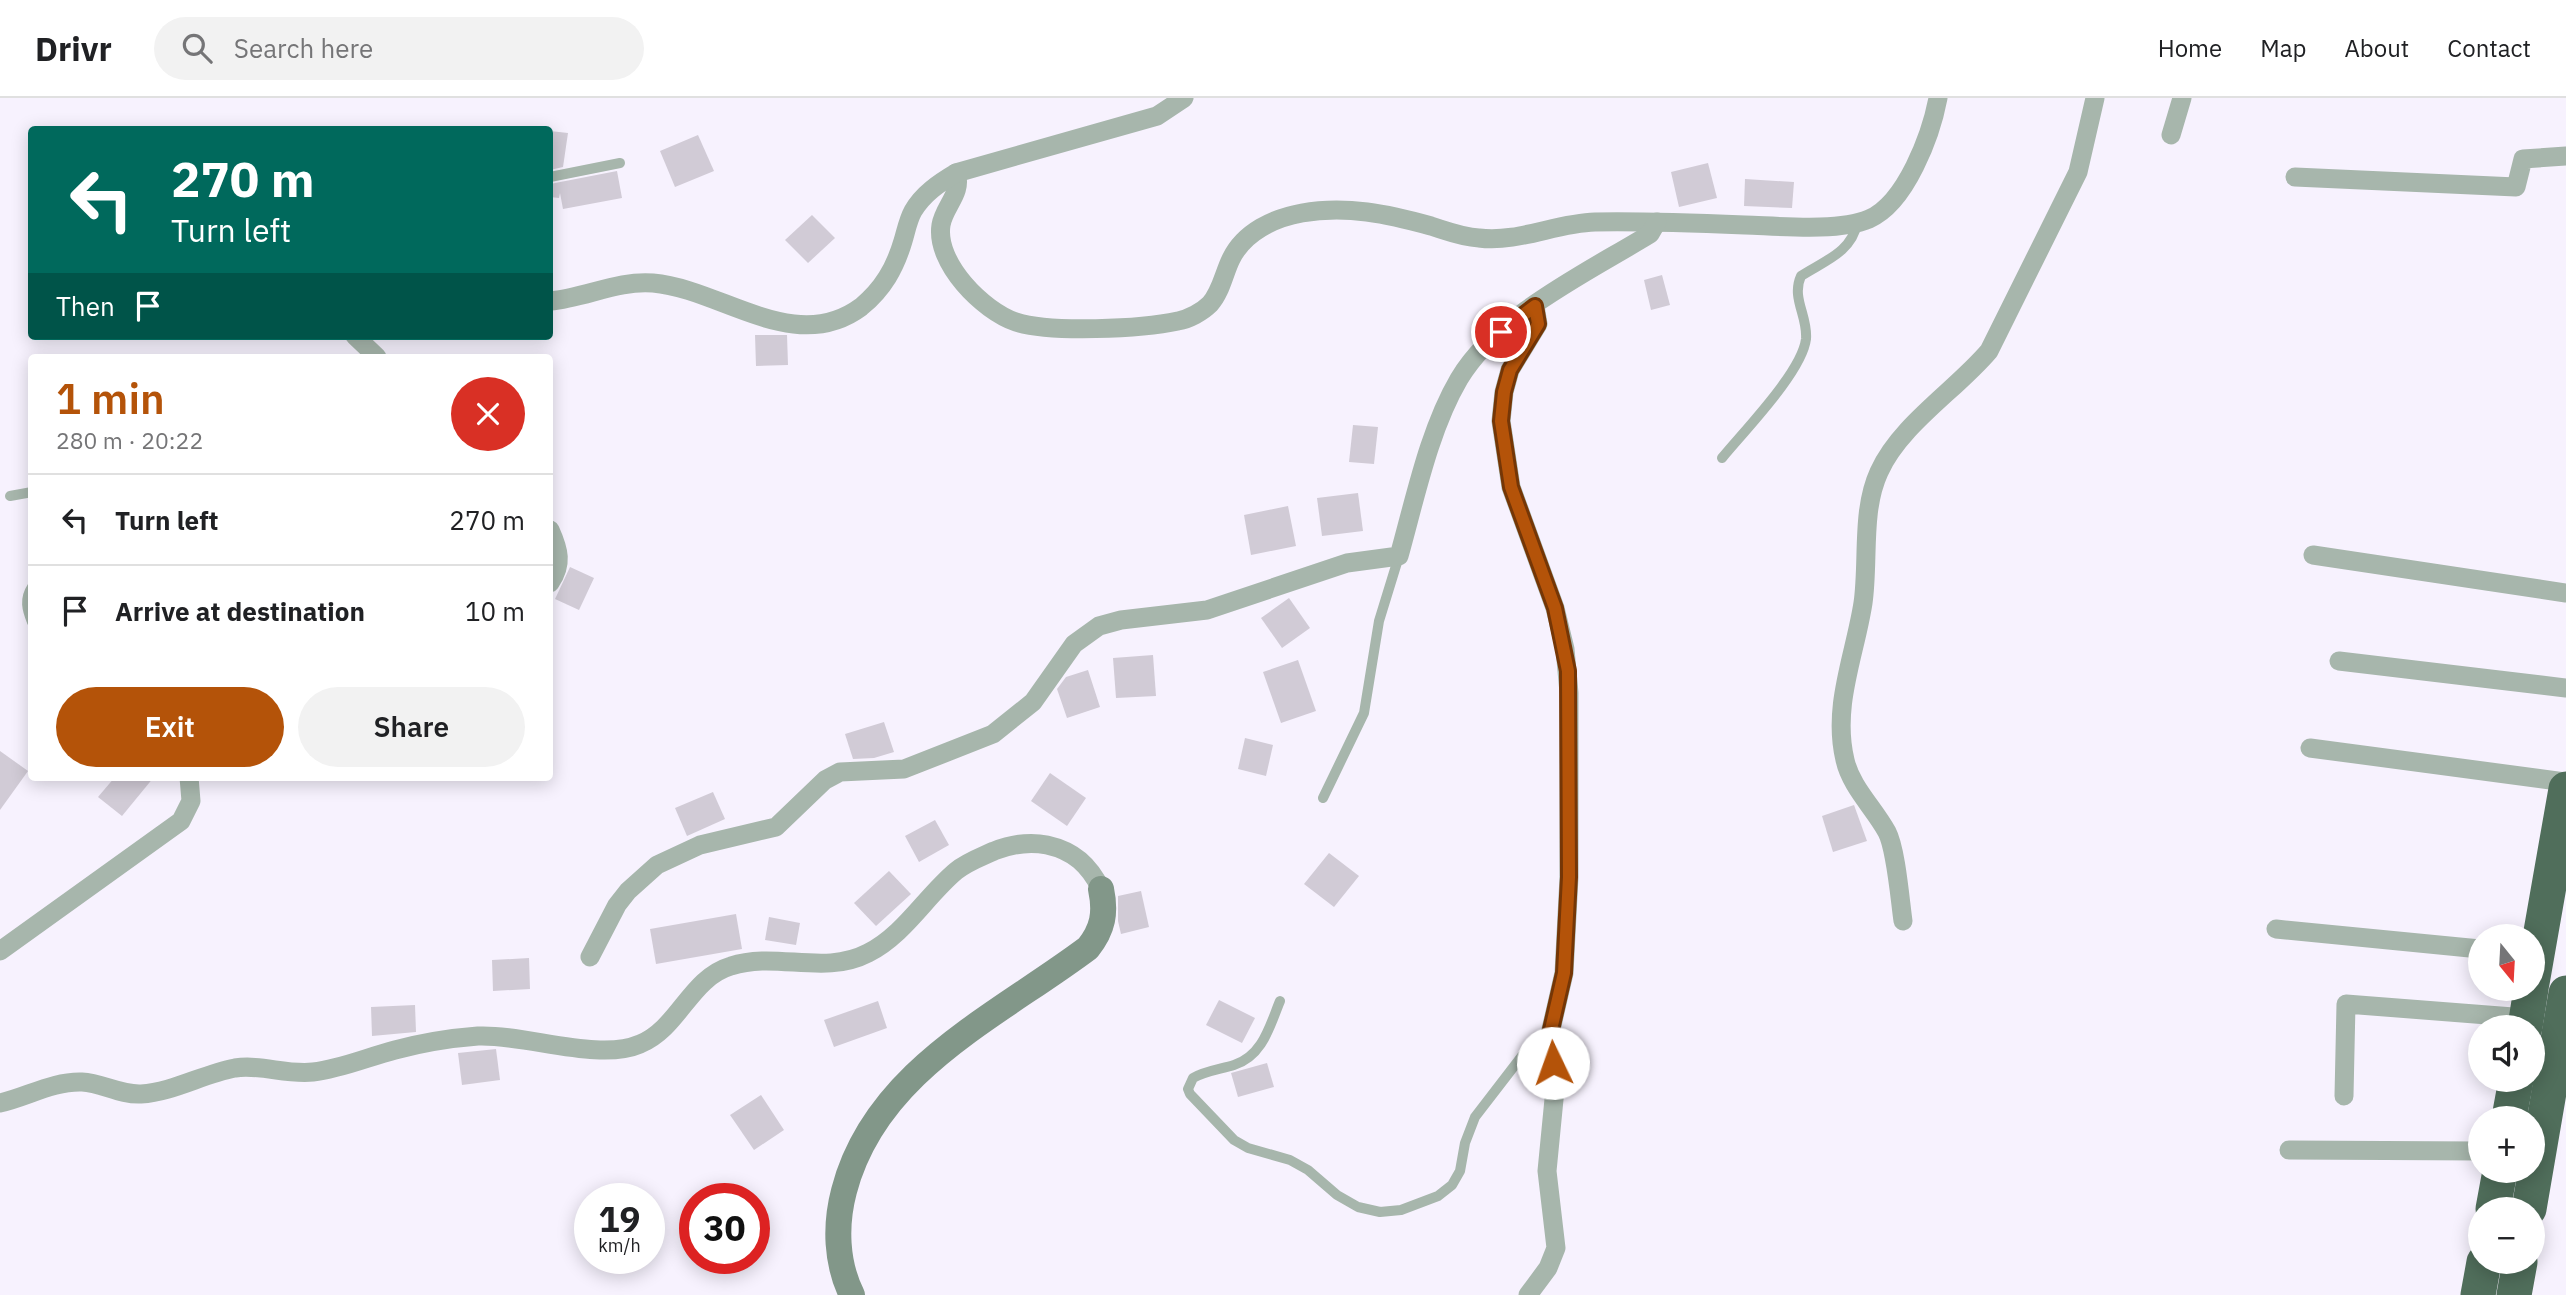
<!DOCTYPE html>
<meta charset="utf-8">
<style>
body{margin:0;font-family:"IBM Plex Sans",sans-serif;background:#f2f2f2;color:#202124;height:100vh;display:flex;flex-direction:column;font-size:26px;white-space:nowrap}
*{box-sizing:border-box;margin:0}
p{font-size:23px;color:#757577}
.icon{flex:none;width:38px;height:38px;fill:none;stroke:currentColor;stroke-width:2;stroke-linecap:round;stroke-linejoin:round}
.map{position:relative;flex:1;overflow:hidden}
.panel{position:absolute;left:28px;top:256px;width:525px;height:427px;display:flex;flex-direction:column;background:#fff;border-radius:7px;box-shadow:0 4px 18px #0003}
.panel>*{flex:none}
.guide{position:absolute;left:28px;top:28px;width:525px;height:214px;border-radius:7px;box-shadow:0 4px 18px #0003;background:#00695c;color:#fff;overflow:hidden}
.needle{width:46px;rotate:162deg}
.controls{position:absolute;left:2468px;top:826px;display:grid;gap:14px}
.controls a{display:grid;place-items:center;width:77px;height:77px;border-radius:50%;background:#fff;box-shadow:0 4px 18px #0003;font-size:35px}
.speed{position:absolute;left:574px;top:1085px;display:flex;gap:14px;font-size:35px;font-weight:700;text-align:center}
.speed>*{display:grid;place-content:center;width:91px;height:91px;border-radius:50%;background:#fff;box-shadow:0 4px 18px #0003;line-height:1}
.speed small{font-size:18px;font-weight:400}
.speed .limit{border:10px solid #d22;background:#fff;color:#111}
.pin{position:absolute;display:grid;place-items:center;width:60px;height:60px;color:#fff;margin:-30px;border:4px solid #fff;border-radius:50%;box-shadow:0 2px 7px #0007}
.me{position:absolute;width:77px;margin:-38px;rotate:357deg;stroke-linejoin:round;filter:drop-shadow(0 0 5px #0008)}
.turn{display:flex;align-items:center;gap:24px;height:147px;padding:0 28px;font-size:32px}
.turn .icon{width:91px;height:91px;stroke-width:2.5}
.turn b{display:block;font-size:49px;line-height:60px}
.then{display:flex;align-items:center;height:66px;padding:0 28px;background:#0003;gap:14px;font-size:26px}
.round{display:grid;place-items:center;flex:none;width:74px;height:74px;border-radius:37px;background:#f2f2f2}
.overview{display:flex;align-items:center;justify-content:space-between;height:119px;padding:0 28px}
h1{font-size:42px;font-weight:600;line-height:52px;color:#b45309}
.button{display:flex;gap:14px;margin-top:auto;padding:14px 28px}
.button a{flex:1;height:80px;border-radius:42px;background:#b45309;color:#fff;font-size:28px;font-weight:600;line-height:80px;text-align:center}
.button a+a{background:#f2f2f2;color:#202124}
ul{padding:0;list-style:none}
li{display:flex;align-items:center;gap:21px;height:91px;padding:0 28px;border-top:2px solid #e0e0e0}
li div{flex:1}
li b{display:block;font-size:26px}
li em{font-style:normal}
header{display:flex;align-items:center;gap:42px;box-sizing:border-box;height:98px;padding:0 35px;background:#fff;border-bottom:2px solid #e0e0e0}
header strong{font-size:33px}
nav{display:flex;gap:38px;margin-inline-start:auto;font-size:24px}
.search{width:490px;height:63px;background:#f2f2f2;display:flex;align-items:center;gap:18px;box-sizing:border-box;padding:0 24px;border-radius:38px;color:#757577;font-size:26px}
.map>svg:first-child{display:block}
.building{fill:#d1cbd6}
.lines{fill:none;stroke-linecap:round;stroke-linejoin:round}
.lane{stroke:#a7b6ac;stroke-width:10}
.street{stroke:#a7b6ac;stroke-width:19}
.secondary{stroke:#829789;stroke-width:26}
.highway{stroke:#506e5b;stroke-width:35}
.route-casing{stroke:#753606;stroke-width:18}
.route{stroke:#b45309;stroke-width:12}
</style>
<header>
<strong>Drivr</strong>
<div class="search"><svg class="icon" aria-label="search" viewBox="0 0 24 24"><circle cx="10" cy="10" r="6"/><path d="M15 15l6 6"/></svg>Search here</div>
<nav><a>Home</a><a>Map</a><a>About</a><a>Contact</a></nav>
</header>
<div class="map">
<svg width="2566" height="1197" viewBox="0 0 2566 1197">
<rect width="100%" height="100%" fill="#f7f2fe"/>
<g class="building">
<polygon points="550,33 568,35 563,69 550,72"/>
<polygon points="698,37 714,73 675,89 660,53"/>
<polygon points="1708,65 1717,100 1679,109 1671,74"/>
<polygon points="617,73 622,100 563,111 560,95 559,100 550,99 550,86"/>
<polygon points="1745,81 1794,84 1792,110 1744,108"/>
<polygon points="812,117 835,140 808,165 785,142"/>
<polygon points="1662,177 1670,207 1651,212 1644,182"/>
<polygon points="755,237 787,237 788,267 756,268"/>
<polygon points="1353,327 1378,329 1374,366 1349,364"/>
<polygon points="1358,395 1363,433 1322,438 1317,400"/>
<polygon points="1288,408 1296,448 1251,457 1244,417"/>
<polygon points="570,469 594,480 579,512 555,501"/>
<polygon points="1289,500 1310,530 1282,550 1261,520"/>
<polygon points="1153,557 1156,598 1116,600 1113,560"/>
<polygon points="1298,562 1316,613 1281,625 1263,574"/>
<polygon points="1088,572 1100,609 1067,620 1057,591 1066,579"/>
<polygon points="884,624 894,654 874,660 853,661 845,636"/>
<polygon points="1245,640 1273,647 1266,678 1238,671"/>
<polygon points="0,653 28,673 0,712"/>
<polygon points="1050,675 1086,700 1067,728 1031,703"/>
<polygon points="115,679 154,679 122,718 98,699"/>
<polygon points="713,694 725,721 687,738 675,710"/>
<polygon points="1854,707 1867,743 1833,754 1822,718"/>
<polygon points="935,722 949,747 919,764 905,738"/>
<polygon points="1329,755 1359,778 1334,809 1304,786"/>
<polygon points="889,773 911,796 876,828 854,805"/>
<polygon points="1141,793 1149,829 1121,836 1118,823 1118,798"/>
<polygon points="736,816 742,851 656,866 650,831"/>
<polygon points="769,819 800,825 796,847 765,842"/>
<polygon points="529,860 530,891 493,893 492,862"/>
<polygon points="1219,902 1255,920 1242,945 1206,927"/>
<polygon points="878,903 887,930 834,949 824,922"/>
<polygon points="415,907 416,934 372,938 371,909"/>
<polygon points="496,951 500,982 462,987 458,955"/>
<polygon points="1267,965 1274,989 1238,999 1231,975"/>
<polygon points="761,997 784,1032 754,1052 730,1017"/>
</g>
<g class="lines">
<g class="lane">
<polyline points="550,79 620,65"/>
<path d="M1722,360C1744,333 1802,274 1806,241C1808,218 1791,200 1801,178C1824,163 1852,154 1857,125"/>
<polyline points="10,398 32,394"/>
<path d="M32,489C24,501 27,512 32,524"/>
<polyline points="1323,700 1364,615 1379,523 1399,458"/>
<path d="M1280,903C1270,927 1263,958 1234,967C1221,971 1205,973 1193,980L1188,991L1190,996L1234,1042L1248,1050L1290,1062L1308,1072L1337,1097L1358,1109L1380,1114L1401,1112L1438,1098L1452,1087L1460,1073L1465,1045L1475,1019L1532,945L1550,936"/>
</g>
<g class="street">
<polyline points="2171,37 2182,0"/>
<path d="M956,75C963,95 944,108 941,127C935,165 983,213 1016,224C1049,235 1142,231 1178,223C1189,221 1202,214 1210,206C1221,194 1224,175 1231,161C1244,134 1274,120 1302,115C1346,107 1388,116 1431,128C1447,133 1462,139 1479,140C1518,145 1556,125 1595,124C1645,123 1695,125 1745,127C1778,128 1839,134 1869,121C1906,105 1931,37 1938,0"/>
<polyline points="2295,79 2516,89 2523,61 2566,58"/>
<path d="M550,203C585,200 618,182 653,185C721,191 795,258 861,209C883,191 895,170 903,143C906,133 908,122 913,113C923,96 939,85 956,75L1157,18L1184,0"/>
<polyline points="355,238 377,259"/>
<path d="M550,432C559,452 563,466 550,485"/>
<polyline points="2313,457 2566,495"/>
<polyline points="2339,563 2566,590"/>
<polyline points="2310,650 2566,684"/>
<path d="M1903,823C1900,802 1896,751 1887,734C1874,710 1851,689 1845,662C1832,608 1855,557 1863,505C1869,463 1861,413 1879,374C1900,327 1956,292 1989,253L2078,74L2095,0"/>
<polyline points="2276,831 2480,851"/>
<polyline points="0,853 181,723 191,703 189,679"/>
<path d="M590,859L617,807L628,793L657,767L700,747L776,729L825,682L840,674L904,671L993,636L1033,604L1074,546L1099,528L1121,522L1207,512L1347,465L1399,458C1415,401 1429,332 1459,281C1497,217 1588,174 1650,136L1657,124"/>
<polyline points="2344,998 2346,906 2526,920"/>
<path d="M0,1005C27,999 53,983 82,984C102,985 120,997 141,996C173,994 203,976 235,970C261,966 286,977 313,974C341,971 368,959 395,952C421,945 452,940 478,938C526,936 599,964 640,946C679,930 690,880 731,868C776,853 824,878 868,855C904,837 926,798 956,773C967,764 981,759 994,753C1012,746 1028,743 1047,747C1074,753 1089,767 1101,791"/>
<polyline points="2289,1052 2480,1053"/>
<polyline points="1528,1197 1548,1170 1556,1150 1547,1073 1555,991 1550,936 1564,875 1569,779 1569,595 1565,551 1555,510 1511,389 1501,323 1504,294 1510,272 1538,226 1535,208"/>
</g>
<path class="secondary" d="M852,1197C836,1165 835,1127 844,1093C875,973 996,919 1088,850C1103,831 1106,815 1101,791"/>
<g class="highway">
<polyline points="2532,885 2566,691"/>
<polyline points="2525,929 2531,891"/>
<polyline points="2509,1020 2516,982"/>
<polyline points="2493,1111 2500,1073"/>
<polyline points="2529,1111 2566,895"/>
<polyline points="2478,1197 2484,1164"/>
<polyline points="2514,1197 2520,1164"/>
</g>
</g>
<g class="lines">
<g class="route-casing">
<polyline id="route" points="1501,234 1535,208 1538,226 1510,272 1504,294 1501,323 1511,389 1555,510 1568,573 1569,779 1564,875 1550,936 1553,965"/>
</g>
<use href="#route" class="route"/>
</g>
</svg>
<div class="controls">
<a><svg class="needle" viewBox="-14 -14 28 28"><path d="M0-13l5 13h-10z" fill="#e53935"/><path d="M0 13l5-13h-10z" fill="#757577"/></svg></a>
<a><svg class="icon" aria-label="sound" viewBox="0 0 24 24"><path d="M4 9h4l5-4v14l-5-4H4zM17 9q2 3 0 6"/></svg></a>
<a>+</a>
<a>−</a>
</div>
<div class="speed"><div>19<small>km/h</small></div><div class="limit">30</div></div>
<div class="pin" style="left:1501px;top:234px;background:#d93025"><svg class="icon" aria-label="arrive" viewBox="0 0 24 24"><path d="M6 21V4h12l-3 4 3 4H6"/></svg></div>
<svg class="me" style="left:1553px;top:965px" viewBox="-20 -20 40 40"><circle r="19" fill="#fff"/><path d="M0-13L10 11 0 6-10 11z" fill="#b45309"/></svg>
<div class="guide">
<div class="turn"><svg class="icon" aria-label="left" viewBox="0 0 24 24"><path d="M17 20v-9H6M10 6l-5 5 5 5"/></svg><div><b>270 m</b>Turn left</div></div>
<div class="then">Then<svg class="icon" aria-label="arrive" viewBox="0 0 24 24"><path d="M6 21V4h12l-3 4 3 4H6"/></svg></div>
</div>
<section class="panel">
<div class="overview"><div><h1>1 min</h1><p>280 m · 20:22</p></div><a class="round" style="background:#d93025;color:#fff"><svg class="icon" aria-label="close" viewBox="0 0 24 24"><path d="M6 6l12 12M18 6L6 18"/></svg></a></div>
<ul>
<li><svg class="icon" aria-label="left" viewBox="0 0 24 24"><path d="M17 20v-9H6M10 6l-5 5 5 5"/></svg><div><b>Turn left</b></div><em>270 m</em></li>
<li><svg class="icon" aria-label="arrive" viewBox="0 0 24 24"><path d="M6 21V4h12l-3 4 3 4H6"/></svg><div><b>Arrive at destination</b></div><em>10 m</em></li>
</ul>
<div class="button"><a>Exit</a><a>Share</a></div>
</section>
</div>
